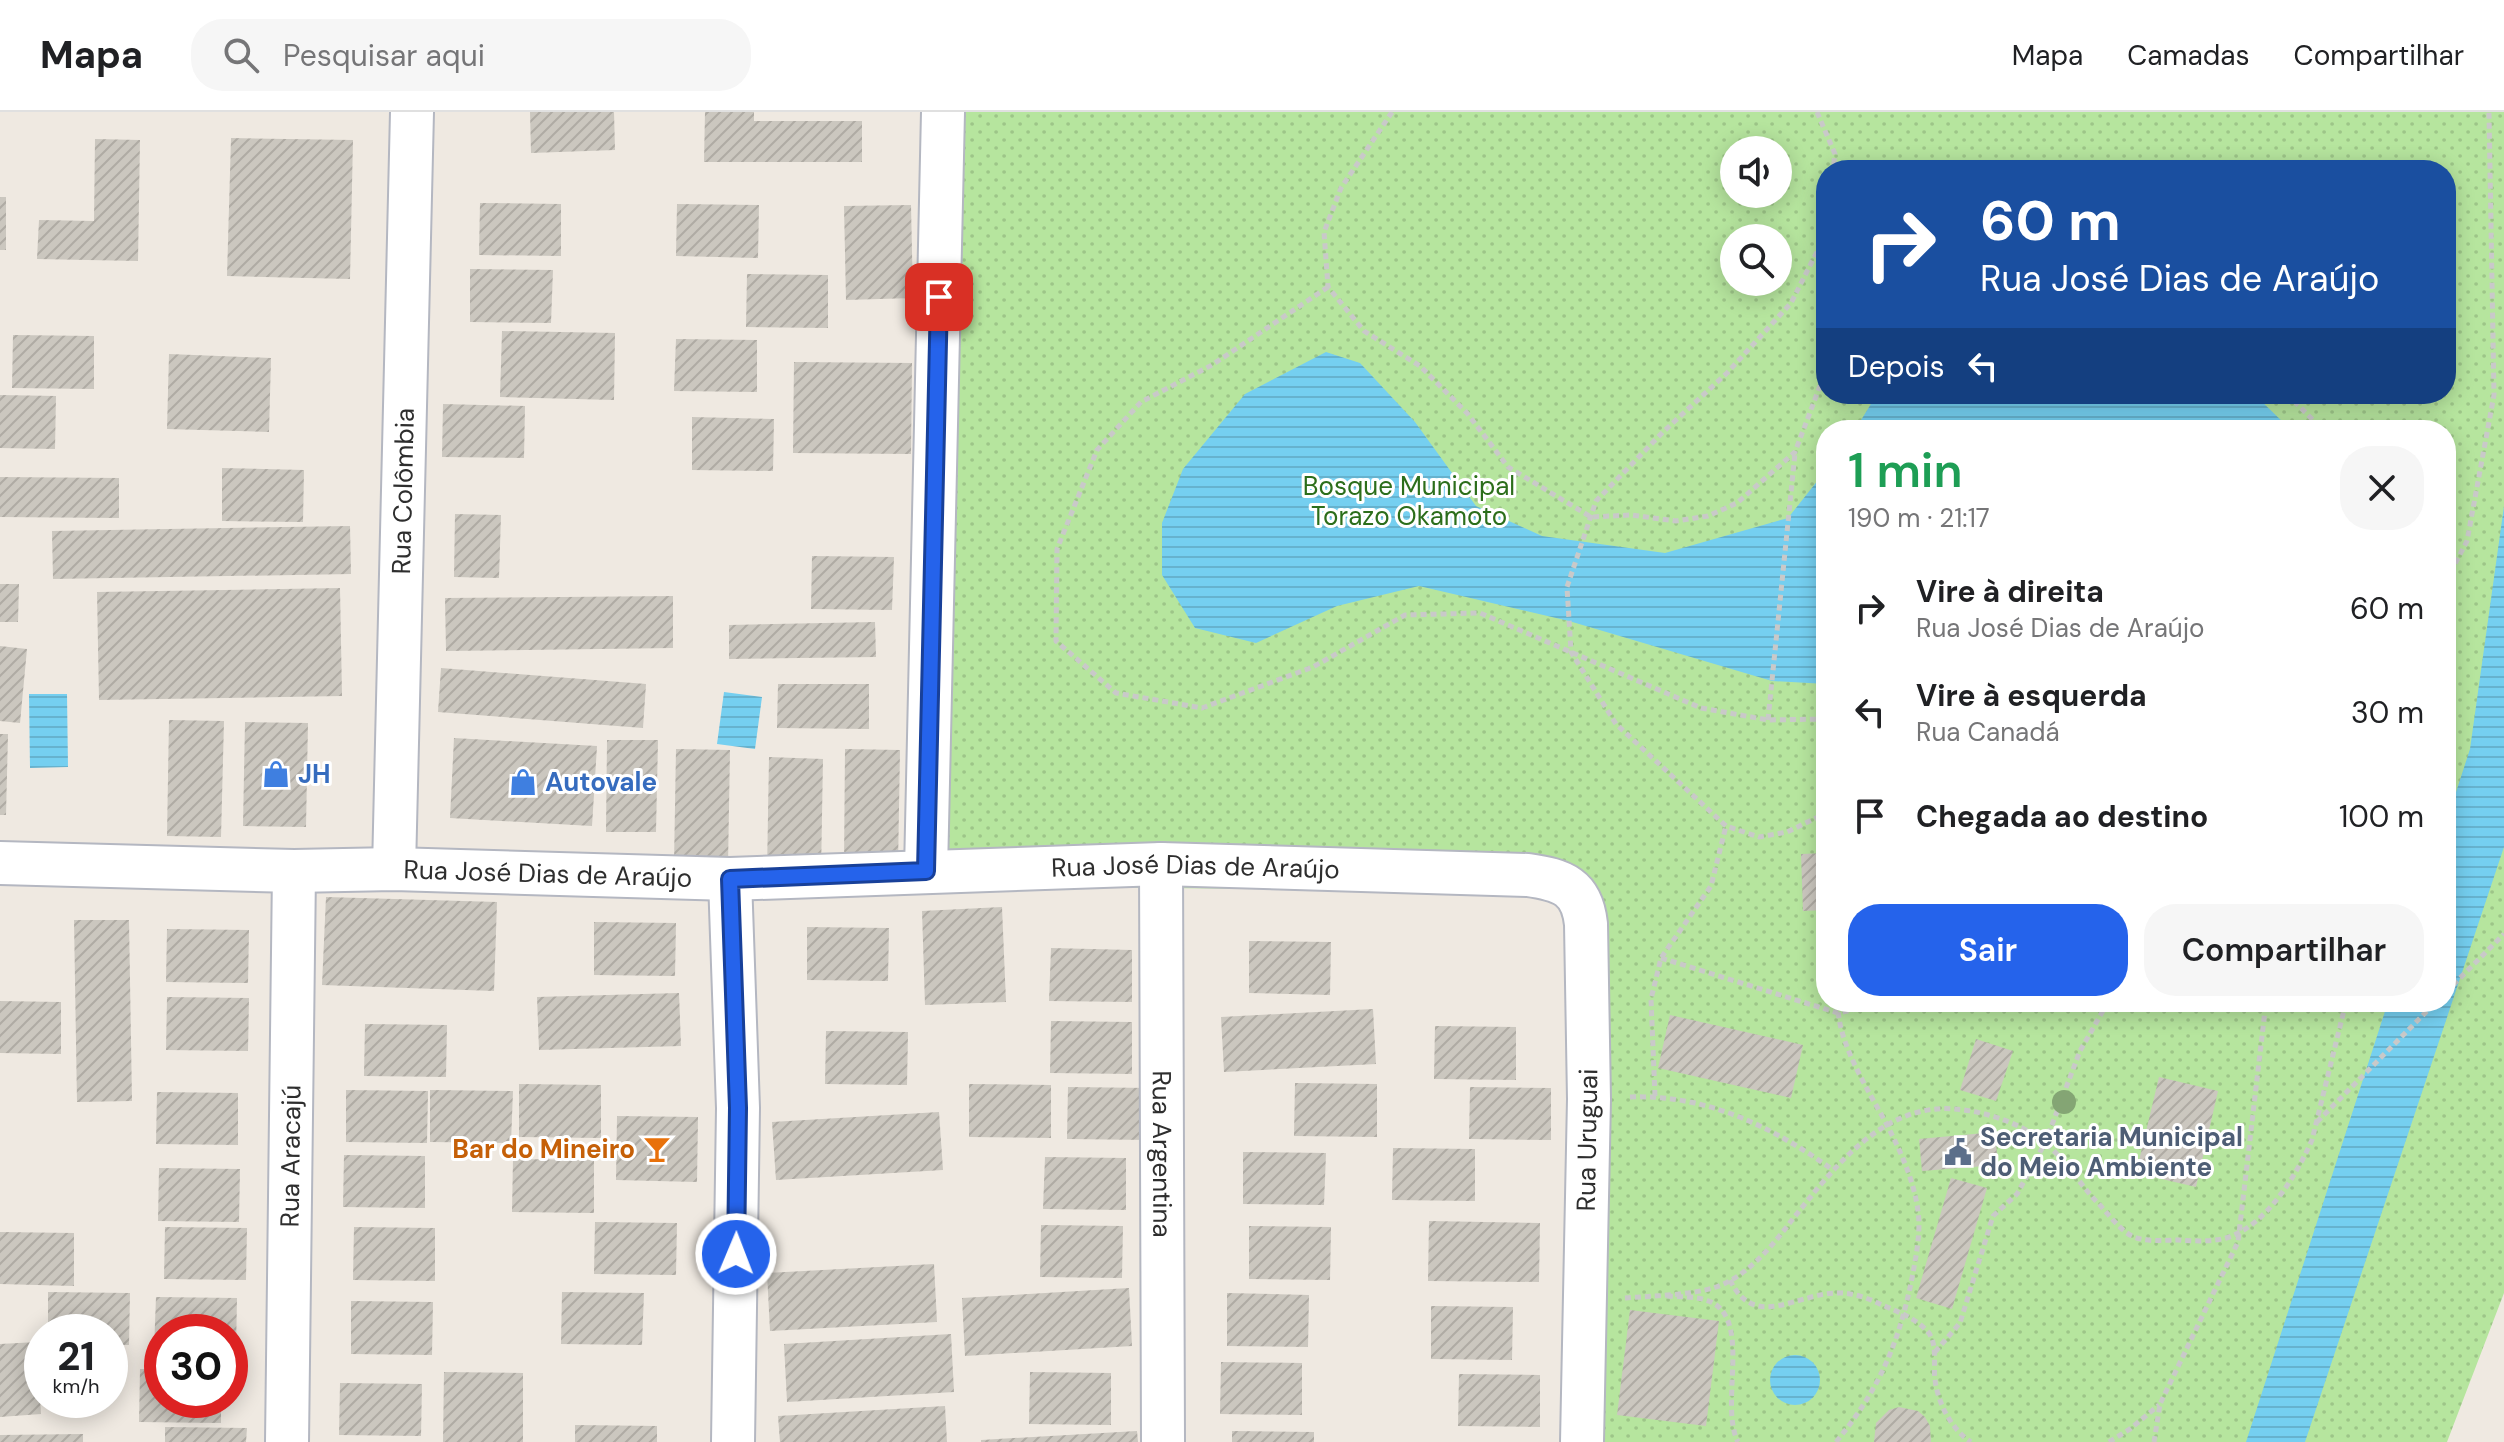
<!DOCTYPE html>
<html lang="pt">
<meta charset="utf-8">
<style>
body{margin:0;font-family:"DM Sans",sans-serif;background:#f6f6f6;color:#202124;height:100vh;display:flex;flex-direction:column;font-size:30px;white-space:nowrap}
*{box-sizing:border-box;margin:0}
p{font-size:26px;color:#757577}
.icon{flex:none;width:44px;height:44px;fill:none;stroke:currentColor;stroke-width:2;stroke-linecap:round;stroke-linejoin:round}
.map{position:relative;flex:1;overflow:hidden}
.panel{position:absolute;left:1816px;top:308px;width:640px;height:592px;display:flex;flex-direction:column;background:#fff;border-radius:32px;box-shadow:0 4px 20px #0003}
.panel>*{flex:none}
.hud{position:absolute;left:1816px;top:48px;width:640px;height:244px;border-radius:32px;box-shadow:0 4px 20px #0003;background:#1a4fa0;color:#fff;overflow:hidden}
.fabs{position:absolute;left:1720px;top:24px;display:grid;gap:16px}
.fabs a{display:grid;place-items:center;width:72px;height:72px;border-radius:50%;background:#fff;box-shadow:0 4px 20px #0003;font-size:40px}
.speed{position:absolute;left:24px;top:1202px;display:flex;gap:16px;font-size:40px;font-weight:700;text-align:center}
.speed>*{display:grid;place-content:center;width:104px;height:104px;border-radius:50%;background:#fff;box-shadow:0 4px 20px #0003;line-height:1}
.speed small{font-size:20px;font-weight:400}
.speed .limit{border:12px solid #d22;background:#fff;color:#111}
.pin{position:absolute;display:grid;place-items:center;width:68px;height:68px;color:#fff;margin:-34px;border-radius:16px;box-shadow:0 4px 12px #0006}
.me{position:absolute;width:88px;margin:-44px;rotate:1deg;stroke-linejoin:round;filter:drop-shadow(0 0 6px #0008)}
.turn{display:flex;align-items:center;gap:28px;height:168px;padding:0 32px;font-size:36px}
.turn .icon{width:104px;height:104px;stroke-width:2.5}
.turn b{display:block;font-size:56px;line-height:68px}
.then{display:flex;align-items:center;height:76px;padding:0 32px;background:#0003;gap:16px;font-size:30px}
.round{display:grid;place-items:center;flex:none;width:84px;height:84px;border-radius:32px;background:#f6f6f6}
.overview{display:flex;align-items:center;justify-content:space-between;height:136px;padding:0 32px}
h1{font-size:48px;font-weight:600;line-height:60px;color:#1e9e55}
.action{display:flex;gap:16px;margin-top:auto;padding:16px 32px}
.action a{flex:1;height:92px;border-radius:32px;background:#2563eb;color:#fff;font-size:32px;font-weight:600;line-height:92px;text-align:center}
.action a+a{background:#f6f6f6;color:#202124}
ul{padding:0;list-style:none}
li{display:flex;align-items:center;gap:24px;height:104px;padding:0 32px}
li div{flex:1}
li b{display:block;font-size:30px}
li em{font-style:normal}
header{display:flex;align-items:center;gap:48px;box-sizing:border-box;height:112px;padding:0 40px;background:#fff;border-bottom:2px solid #e0e0e0}
header strong{font-size:38px}
nav{display:flex;gap:44px;margin-inline-start:auto;font-size:28px}
.search{width:560px;height:72px;background:#f6f6f6;display:flex;align-items:center;gap:20px;box-sizing:border-box;padding:0 28px;border-radius:32px;color:#757577;font-size:30px}
.map>svg:first-child{display:block}
.park{fill:url(#park-dots);fill-rule:evenodd}
.water{fill:url(#water-rules)}
.building{fill:url(#building-hatch)}
.lines{fill:none;stroke-linecap:round;stroke-linejoin:round}
.minor-casing{stroke:#b4b7c1;stroke-width:46}
.path{stroke:#c9c9c9;stroke-width:5;stroke-dasharray:6 4;stroke-linecap:butt}
.minor{stroke:#fff;stroke-width:42}
.tree{fill:#84a574}
.route-casing{stroke:#184099;stroke-width:20}
.route{stroke:#2563eb;stroke-width:14}
.labels{text-anchor:middle;stroke-width:6;stroke-linejoin:round;paint-order:stroke}
.park-label{font-size:26px;fill:#2c6e1b;stroke:#fff}
.street-label{font-size:26px;fill:#2e2e2e;stroke:#fff}
.shop-label{font-size:26px;font-weight:bold;fill:#366cbe;stroke:#fff;text-anchor:start}
.service-label{font-size:26px;font-weight:bold;fill:#4e5e75;stroke:#fff;text-anchor:start}
.food-label{font-size:26px;font-weight:bold;fill:#c56008;stroke:#fff;text-anchor:end}
</style>
<header>
<strong>Mapa</strong>
<div class="search"><svg class="icon" aria-label="search" viewBox="0 0 24 24"><circle cx="10" cy="10" r="6"/><path d="M15 15l6 6"/></svg>Pesquisar aqui</div>
<nav><a>Mapa</a><a>Camadas</a><a>Compartilhar</a></nav>
</header>
<div class="map">
<svg width="2504" height="1330" viewBox="0 0 2504 1330">
<defs>
<pattern id="park-dots" width="8" height="8" patternUnits="userSpaceOnUse" patternTransform="scale(2)"><rect width="8" height="8" fill="#b6e59e"/><path d="M2 2h.1M6 6h.1" fill="none" stroke="#9dc588" stroke-width="1.8" stroke-linecap="round"/></pattern>
<pattern id="water-rules" width="6" height="5" patternUnits="userSpaceOnUse" patternTransform="scale(2)"><rect width="6" height="5" fill="#75cff0"/><path d="M0 2.5h6" fill="none" stroke="#66b2ce"/></pattern>
<pattern id="building-hatch" width="6" height="6" patternUnits="userSpaceOnUse" patternTransform="scale(2)"><rect width="6" height="6" fill="#cbc7bf"/><path d="M-1 1l2-2M0 6l6-6M5 7l2-2" fill="none" stroke="#afaba4"/></pattern>
</defs>
<rect width="100%" height="100%" fill="#efe9e1"/>
<path class="park" d="M947,0H2504V1181L2447,1330H1576L1577,802L1532,779L915,774ZM1734,38H1778V82H1734ZM1826,58H2446V282H1826ZM1734,126H1778V170H1734ZM1826,318H2446V890H1826Z"/>
<g class="water">
<polygon points="1326,240 1360,251 1415,310 1476,394 1542,424 1665,441 1788,406 1826,358 1826,572 1772,569 1569,509 1419,474 1337,494 1256,531 1195,516 1162,463 1162,411 1183,357 1245,282"/>
<polygon points="1877,282 2254,282 2291,318 1855,318"/>
<polygon points="2504,394 2504,735 2305,1330 2246,1330 2388,890 2446,890 2446,711 2470,637"/>
<polygon points="724,580 762,585 755,637 717,632"/>
<polygon points="29,582 67,582 68,655 30,656"/>
<circle cx="1795" cy="1268" r="25"/>
</g>
<g class="building">
<polygon points="530,0 614,0 615,38 531,41"/>
<polygon points="705,0 754,0 754,9 862,9 862,50 704,50"/>
<polygon points="231,26 353,28 350,167 227,164"/>
<polygon points="95,27 140,28 138,149 37,147 39,108 94,109"/>
<rect x="0" y="85" width="6" height="53"/>
<polygon points="480,91 561,92 561,144 479,143"/>
<polygon points="677,92 759,93 758,146 676,144"/>
<polygon points="911,93 913,186 846,188 844,94"/>
<polygon points="470,157 553,158 551,211 470,210"/>
<polygon points="747,162 828,163 828,216 746,215"/>
<polygon points="502,219 615,221 614,288 500,285"/>
<polygon points="13,223 94,224 94,277 12,276"/>
<polygon points="676,227 757,228 757,280 674,279"/>
<polygon points="169,242 271,246 269,320 167,317"/>
<polygon points="794,250 912,251 911,342 793,341"/>
<polygon points="0,283 56,284 55,337 0,336"/>
<polygon points="443,292 525,294 524,346 442,345"/>
<polygon points="692,305 774,307 773,359 692,358"/>
<polygon points="222,356 304,358 303,410 222,409"/>
<polygon points="0,365 119,366 119,406 0,405"/>
<polygon points="455,402 501,403 499,466 454,465"/>
<polygon points="350,414 351,462 53,467 52,419"/>
<polygon points="812,444 894,445 892,498 811,497"/>
<polygon points="0,472 19,472 18,510 0,510"/>
<polygon points="340,476 342,584 99,588 97,480"/>
<polygon points="673,484 673,536 446,539 445,486"/>
<polygon points="875,510 876,545 729,547 729,513"/>
<polygon points="0,534 27,537 20,611 0,609"/>
<polygon points="441,556 646,572 643,616 438,600"/>
<polygon points="778,572 869,572 869,617 777,616"/>
<polygon points="169,608 224,609 221,725 167,724"/>
<polygon points="245,610 308,611 306,715 243,714"/>
<polygon points="0,622 8,622 6,703 0,703"/>
<polygon points="454,626 597,634 592,714 450,706"/>
<polygon points="607,628 658,628 656,720 606,720"/>
<polygon points="676,637 730,638 728,753 674,752"/>
<polygon points="845,637 900,638 898,754 844,753"/>
<polygon points="769,645 823,647 821,762 767,761"/>
<polygon points="1826,741 1826,798 1803,799 1801,742"/>
<polygon points="326,785 497,790 494,879 322,873"/>
<polygon points="1002,795 1006,890 925,893 922,799"/>
<polygon points="74,808 129,808 132,989 77,990"/>
<polygon points="594,810 676,811 675,864 594,863"/>
<polygon points="807,815 889,816 888,869 807,868"/>
<polygon points="167,817 249,818 248,871 166,870"/>
<polygon points="1249,829 1331,830 1330,883 1249,881"/>
<polygon points="1051,836 1132,838 1132,890 1049,889"/>
<polygon points="679,881 681,934 539,938 537,885"/>
<polygon points="167,885 249,886 248,939 166,938"/>
<polygon points="0,889 61,890 61,942 0,941"/>
<polygon points="1373,897 1376,952 1224,960 1221,905"/>
<polygon points="1670,903 1803,933 1791,986 1658,956"/>
<polygon points="1051,909 1132,910 1132,962 1050,961"/>
<polygon points="365,912 447,913 446,965 364,964"/>
<polygon points="1435,914 1516,915 1516,968 1434,967"/>
<polygon points="826,919 908,920 907,973 825,972"/>
<polygon points="1976,927 2013,939 1996,989 1960,978"/>
<polygon points="2159,965 2218,979 2196,1075 2136,1061"/>
<polygon points="1295,971 1377,972 1377,1025 1294,1024"/>
<polygon points="519,972 601,973 601,1026 519,1025"/>
<polygon points="969,972 1051,973 1051,1026 969,1025"/>
<polygon points="1068,975 1150,976 1149,1028 1067,1027"/>
<polygon points="1470,975 1551,976 1551,1028 1469,1027"/>
<polygon points="346,978 428,979 427,1031 346,1030"/>
<polygon points="430,978 513,979 511,1031 430,1030"/>
<polygon points="157,980 238,981 238,1033 156,1032"/>
<polygon points="939,1000 943,1058 776,1068 772,1010"/>
<polygon points="617,1004 698,1005 697,1070 616,1068"/>
<polygon points="1995,1020 1998,1053 1922,1059 1919,1027"/>
<polygon points="1393,1036 1475,1037 1475,1089 1392,1088"/>
<polygon points="1243,1040 1326,1041 1324,1093 1243,1092"/>
<polygon points="344,1043 425,1044 425,1096 343,1095"/>
<polygon points="1045,1045 1126,1046 1126,1098 1043,1097"/>
<polygon points="513,1047 594,1048 594,1101 512,1100"/>
<polygon points="159,1056 240,1057 239,1110 158,1109"/>
<polygon points="1951,1066 1987,1076 1952,1197 1916,1186"/>
<polygon points="1429,1109 1540,1111 1539,1170 1428,1169"/>
<polygon points="595,1110 677,1111 676,1163 594,1162"/>
<polygon points="1041,1113 1123,1114 1122,1166 1040,1165"/>
<polygon points="1249,1114 1331,1115 1330,1168 1249,1167"/>
<polygon points="165,1115 247,1116 246,1168 164,1167"/>
<polygon points="354,1115 435,1116 435,1169 353,1168"/>
<polygon points="0,1120 74,1121 74,1174 0,1172"/>
<polygon points="934,1152 937,1210 770,1219 767,1161"/>
<polygon points="1129,1176 1132,1234 965,1244 962,1186"/>
<polygon points="48,1180 130,1181 129,1233 110,1233 110,1220 48,1220"/>
<polygon points="562,1180 644,1181 642,1233 561,1232"/>
<polygon points="1227,1181 1309,1183 1308,1235 1227,1234"/>
<polygon points="156,1185 237,1186 236,1239 230,1239 230,1220 162,1220 162,1238 154,1238"/>
<polygon points="351,1189 433,1190 432,1243 351,1242"/>
<polygon points="1431,1194 1513,1195 1512,1248 1431,1247"/>
<polygon points="1630,1198 1719,1209 1706,1314 1617,1303"/>
<polygon points="951,1222 954,1280 787,1290 784,1232"/>
<polygon points="37,1230 41,1302 0,1305 0,1232"/>
<polygon points="1221,1250 1302,1251 1302,1303 1220,1302"/>
<polygon points="140,1257 162,1257 162,1288 221,1288 221,1311 139,1310"/>
<polygon points="444,1260 523,1261 523,1330 443,1330"/>
<polygon points="1030,1260 1111,1261 1111,1313 1029,1312"/>
<polygon points="1459,1262 1540,1263 1540,1315 1458,1314"/>
<polygon points="340,1271 422,1272 421,1324 339,1323"/>
<polygon points="945,1294 947,1330 780,1330 778,1304"/>
<polygon points="1899,1295 1918,1299 1925,1305 1930,1314 1931,1330 1874,1330 1876,1311 1889,1298"/>
<polygon points="575,1313 657,1314 657,1330 575,1330"/>
<polygon points="165,1315 247,1316 246,1330 165,1330"/>
<polygon points="1137,1319 1138,1330 981,1330 981,1328"/>
<polygon points="1232,1319 1314,1320 1314,1330 1232,1330"/>
<polygon points="83,1322 83,1330 0,1330 0,1323"/>
</g>
<g class="lines">
<g class="minor-casing">
<g id="minor">
<path id="s1" d="M0,751L294,759L394,757L730,767L1161,752L1528,763C1563,768 1582,775 1586,812L1589,987L1582,1330"/>
<path id="s2" d="M1161,752L1163,1330"/>
<path id="s3" d="M394,757L412,0"/>
<polyline points="926,759 943,0"/>
<polyline points="730,767 738,996 733,1330"/>
<path id="s4" d="M287,1330L294,759"/>
</g>
</g>
<g class="path">
<polyline points="1392,0 1341,76 1324,120 1328,175 1364,219 1420,254 1467,301 1508,355 1591,405 1631,403 1676,409 1708,404 1737,391 1795,340 1826,258"/>
<polyline points="1817,0 1835,42 1833,58"/>
<polyline points="1826,122 1791,191 1727,261 1663,320 1596,389 1567,475 1571,540 1616,612 1726,714 1759,725 1787,720 1826,701"/>
<polyline points="1328,175 1212,253 1141,290 1097,338 1057,437 1056,529 1116,581 1202,596 1313,555 1405,503 1480,501 1701,596 1768,608 1826,607"/>
<polyline points="2287,282 2323,318"/>
<polyline points="2446,469 2467,429 2494,283 2489,0"/>
<polyline points="1768,608 1795,341"/>
<polyline points="1661,846 1838,901 1888,890"/>
<polyline points="2446,880 2504,822"/>
<polyline points="1655,984 1651,887 1661,846 1711,774 1726,714"/>
<path d="M1630,985C1706,982 1773,1015 1833,1058"/>
<polyline points="2317,1010 2436,890"/>
<path d="M1730,1168C1755,1220 1798,1180 1839,1181C1854,1181 1867,1186 1880,1192C1896,1199 1916,1206 1928,1220C1938,1232 1933,1253 1935,1268C1938,1291 1951,1317 1971,1330"/>
<path d="M1667,1184C1680,1185 1699,1184 1711,1190C1752,1209 1719,1293 1738,1330"/>
<path d="M1625,1186C1651,1184 1693,1183 1716,1175C1748,1164 1772,1134 1792,1108C1832,1058 1882,991 1954,997C1987,999 2030,1014 2053,1038C2069,1054 2081,1073 2096,1089C2107,1100 2117,1115 2130,1123C2144,1131 2163,1128 2178,1128C2194,1129 2211,1130 2226,1126C2266,1114 2296,1064 2312,1028L2346,890"/>
<polyline points="1935,1240 1960,1211 1993,1104 2017,1082 2045,1031 2080,939 2108,890"/>
<path d="M1836,1330C1879,1278 1899,1231 1912,1166C1916,1145 1921,1120 1918,1099C1914,1069 1901,1040 1887,1013C1869,979 1836,929 1838,890"/>
<polyline points="2109,1330 2130,1317 2159,1293"/>
<polyline points="2154,1330 2160,1292 2238,1130 2266,890"/>
</g>
<use href="#minor" class="minor"/>
</g>
<circle class="tree" cx="2064" cy="990" r="12"/>
<g class="lines">
<g class="route-casing">
<polyline id="route" points="736,1142 738,996 730,767 926,759 939,185"/>
</g>
<use href="#route" class="route"/>
</g>
<defs>
<g id="shop-bare" transform="scale(2.16)"><path d="M-5-2.5h2.3a2.7 3.5 0 0 1 5.4 0H5L5.5 6h-11ZM-1.5-2.5h3a1.5 2.3 0 0 0-3 0Z" fill="#3f7fe0" stroke="#fff" stroke-width="2.5" paint-order="stroke"/></g>
<g id="bar-bare" transform="scale(2.16)"><path d="M-6-5H6L.8 .8V4.5H3.5V6h-7V4.5H-.8V.8Z" fill="#e8710a" stroke="#fff" stroke-width="2.5" paint-order="stroke"/></g>
<g id="civic-bare" transform="scale(2.16)"><path d="M-.6-6.5H3V-4.5H.6V-3L4-1V1h2V6H-6V1h2V-1L-.6-3ZM-1.2 2.5V6h2.4V2.5Z" fill="#5c6f8a" stroke="#fff" stroke-width="2.5" paint-order="stroke"/></g>
</defs>
<g fill-rule="evenodd">
<use href="#shop-bare" x="276" y="662"/>
<use href="#shop-bare" x="523" y="670"/>
<use href="#bar-bare" x="657" y="1037"/>
<use href="#civic-bare" x="1958" y="1040"/>
</g>
<g class="labels">
<g class="park-label">
<text x="1409" y="383">Bosque Municipal<tspan x="1409" dy="30">Torazo Okamoto</tspan></text>
</g>
<g class="street-label">
<text dy="9" stroke="none"><textPath href="#s3" startOffset="378">Rua Colômbia</textPath></text>
<text dy="9" stroke="none"><textPath href="#s1" startOffset="1196">Rua José Dias de Araújo</textPath></text>
<text dy="9" stroke="none"><textPath href="#s1" startOffset="548">Rua José Dias de Araújo</textPath></text>
<text transform="translate(1587 1028) rotate(-89)" y="9">Rua Uruguai</text>
<text dy="9" stroke="none"><textPath href="#s2" startOffset="290">Rua Argentina</textPath></text>
<text dy="9" stroke="none"><textPath href="#s4" startOffset="286">Rua Aracajú</textPath></text>
</g>
<g class="shop-label">
<text x="298" y="671">JH</text>
<text x="545" y="679">Autovale</text>
</g>
<g class="service-label">
<text x="1980" y="1034">Secretaria Municipal<tspan x="1980" dy="30">do Meio Ambiente</tspan></text>
</g>
<g class="food-label">
<text x="635" y="1046">Bar do Mineiro</text>
</g>
</g>
</svg>
<div class="fabs">
<a><svg class="icon" aria-label="sound" viewBox="0 0 24 24"><path d="M4 9h4l5-4v14l-5-4H4zM17 9q2 3 0 6"/></svg></a>
<a><svg class="icon" aria-label="search" viewBox="0 0 24 24"><circle cx="10" cy="10" r="6"/><path d="M15 15l6 6"/></svg></a>
</div>
<div class="speed"><div>21<small>km/h</small></div><div class="limit">30</div></div>
<div class="pin" style="left:939px;top:185px;background:#d93025"><svg class="icon" aria-label="arrive" viewBox="0 0 24 24"><path d="M6 21V4h12l-3 4 3 4H6"/></svg></div>
<svg class="me" style="left:736px;top:1142px" viewBox="-20 -20 40 40"><circle r="17" fill="#2563eb" stroke="#fff" stroke-width="3"/><path d="M0-11L8 9 0 5-8 9z" fill="#fff"/></svg>
<div class="hud">
<div class="turn"><svg class="icon" aria-label="right" viewBox="0 0 24 24"><path d="M7 20v-9h11M14 6l5 5-5 5"/></svg><div><b>60 m</b>Rua José Dias de Araújo</div></div>
<div class="then">Depois<svg class="icon" aria-label="left" viewBox="0 0 24 24"><path d="M17 20v-9H6M10 6l-5 5 5 5"/></svg></div>
</div>
<section class="panel">
<div class="overview"><div><h1>1 min</h1><p>190 m · 21:17</p></div><a class="round"><svg class="icon" aria-label="close" viewBox="0 0 24 24"><path d="M6 6l12 12M18 6L6 18"/></svg></a></div>
<ul>
<li><svg class="icon" aria-label="right" viewBox="0 0 24 24"><path d="M7 20v-9h11M14 6l5 5-5 5"/></svg><div><b>Vire à direita</b><p>Rua José Dias de Araújo</p></div><em>60 m</em></li>
<li><svg class="icon" aria-label="left" viewBox="0 0 24 24"><path d="M17 20v-9H6M10 6l-5 5 5 5"/></svg><div><b>Vire à esquerda</b><p>Rua Canadá</p></div><em>30 m</em></li>
<li><svg class="icon" aria-label="arrive" viewBox="0 0 24 24"><path d="M6 21V4h12l-3 4 3 4H6"/></svg><div><b>Chegada ao destino</b></div><em>100 m</em></li>
</ul>
<div class="action"><a>Sair</a><a>Compartilhar</a></div>
</section>
</div>
